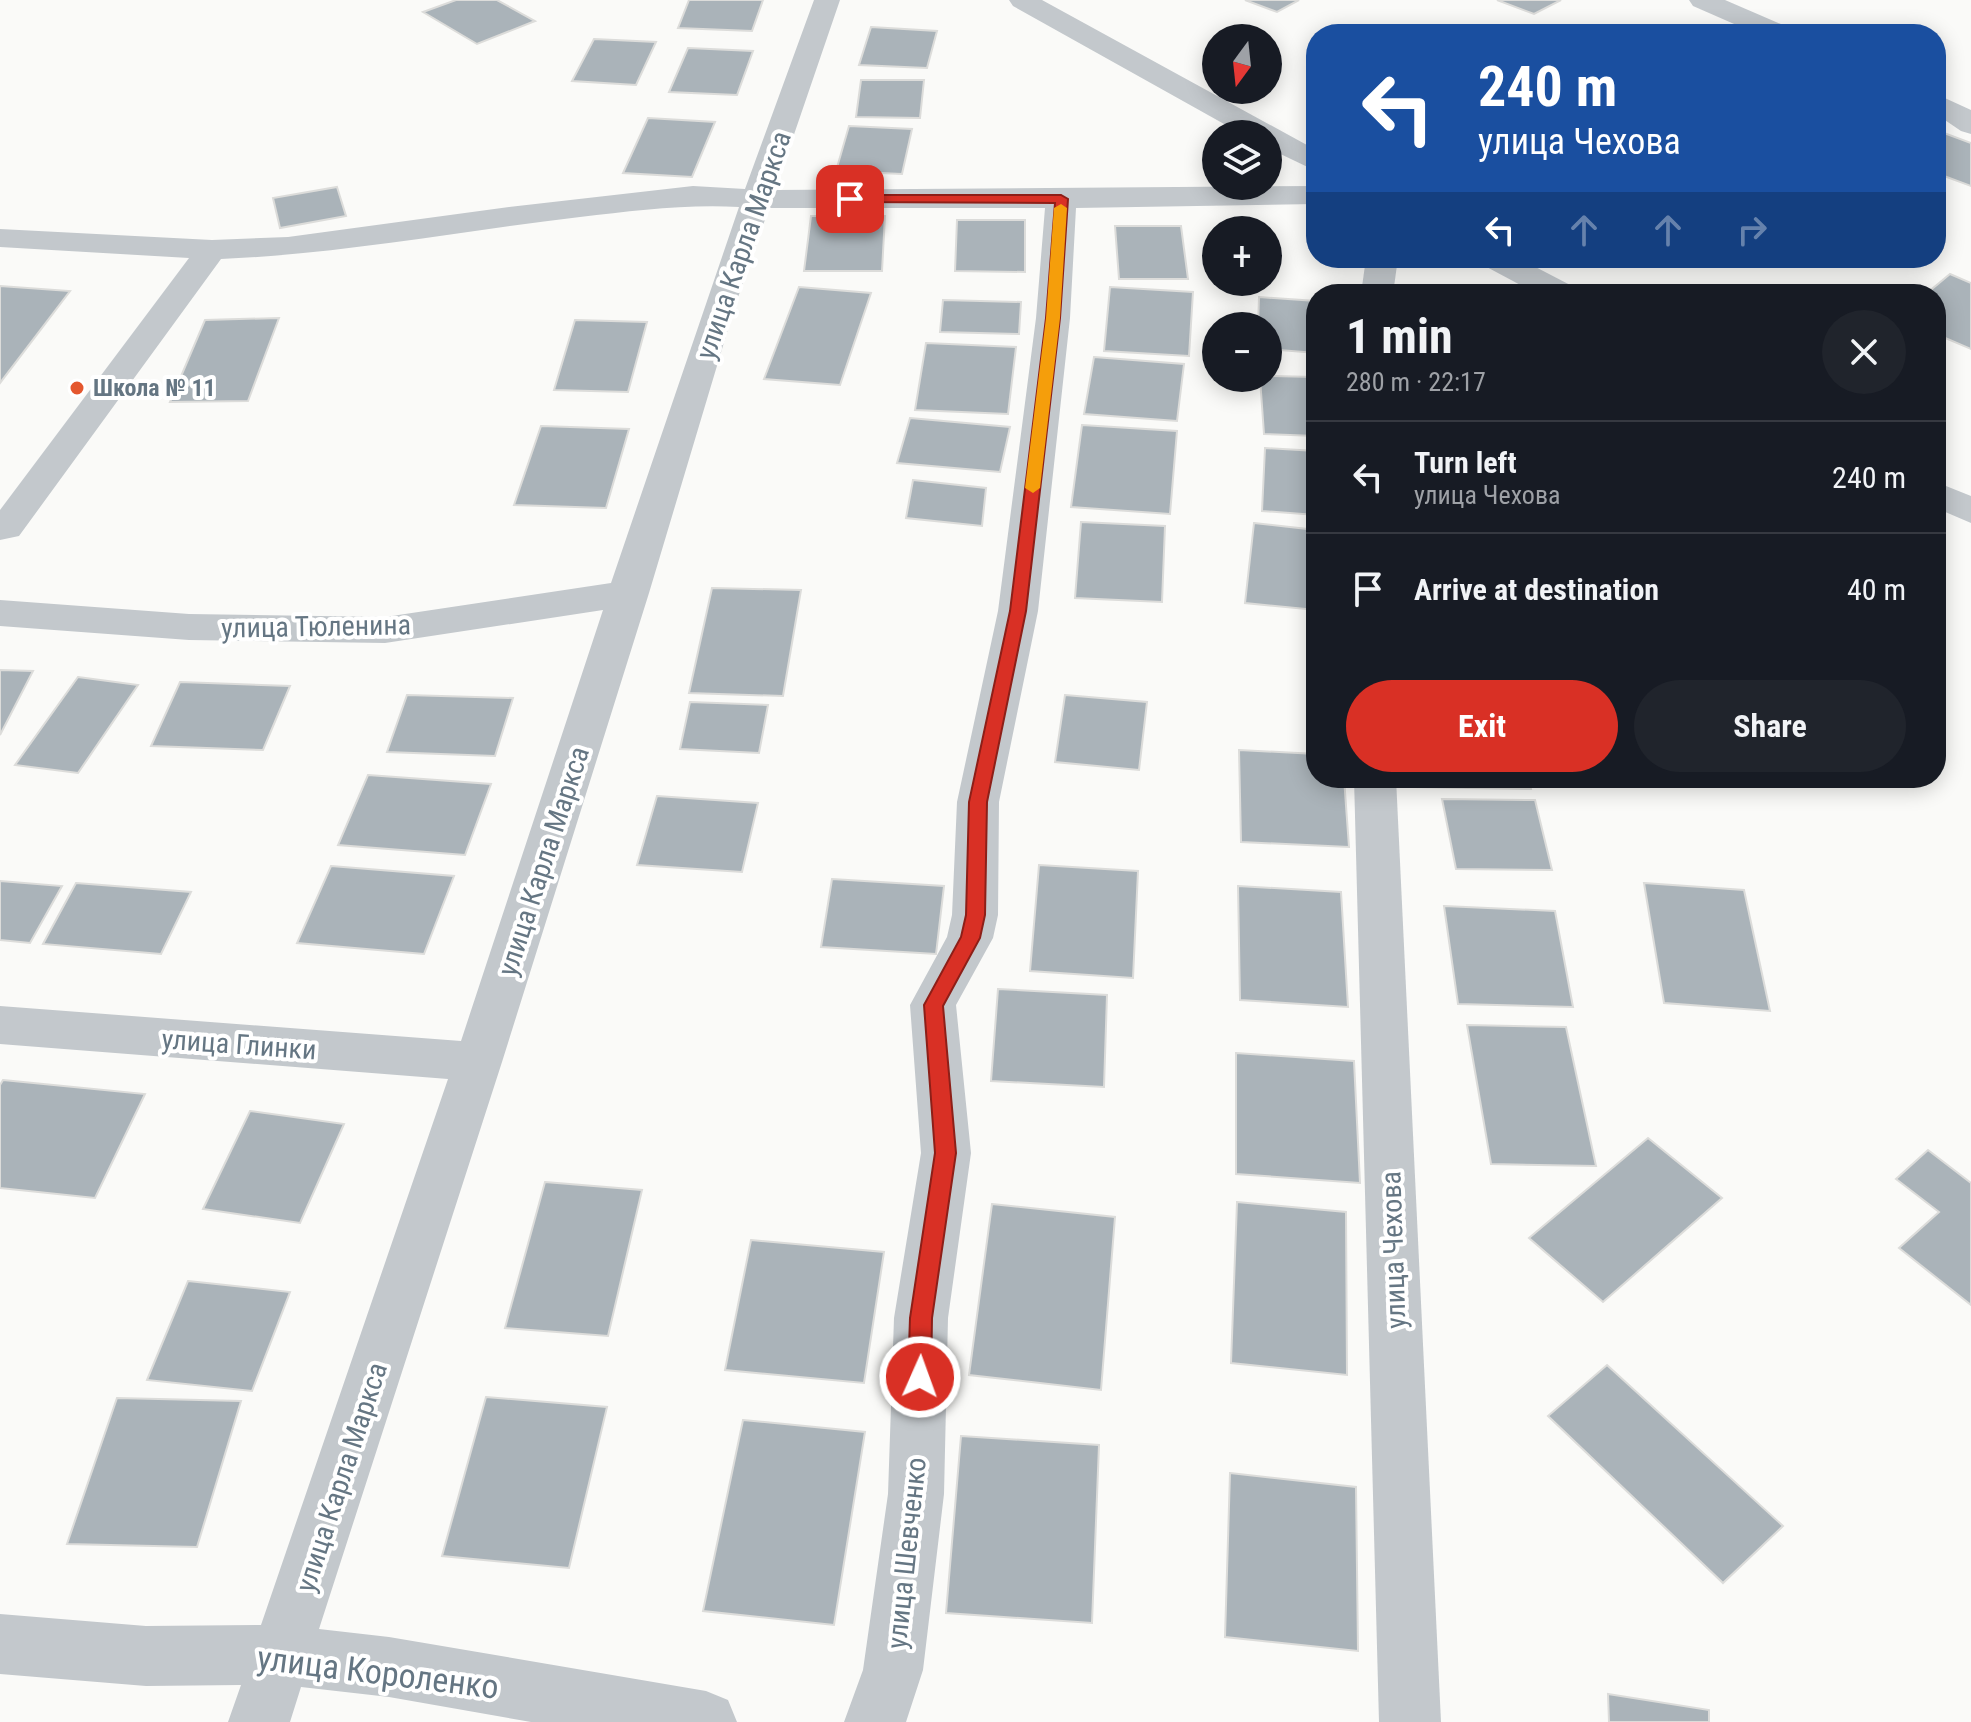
<!DOCTYPE html>
<meta charset="utf-8">
<style>
body{margin:0;font-family:"Roboto Condensed",sans-serif;background:#20242c;color:#f1f3f6;height:100vh;display:flex;flex-direction:column;font-size:30px;white-space:nowrap}
*{box-sizing:border-box;margin:0}
p{font-size:26px;color:#9ea1a6}
.icon{flex:none;width:44px;height:44px;fill:none;stroke:currentColor;stroke-width:2;stroke-linecap:round;stroke-linejoin:round}
.map{position:relative;flex:1;overflow:hidden}
.drawer{position:absolute;left:1306px;top:284px;width:640px;height:504px;display:flex;flex-direction:column;background:#171b24;border-radius:32px;box-shadow:0 4px 20px #0003}
.drawer>*{flex:none}
.guide{position:absolute;left:1306px;top:24px;width:640px;height:244px;border-radius:32px;box-shadow:0 4px 20px #0003;background:#1a4fa0;color:#fff;overflow:hidden}
.needle{width:52px;rotate:195deg}
.controls{position:absolute;left:1202px;top:24px;display:grid;gap:16px}
.controls a{display:grid;place-items:center;width:80px;height:80px;border-radius:50%;background:#171b24;box-shadow:0 4px 20px #0003;font-size:40px}
.pin{position:absolute;display:grid;place-items:center;width:68px;height:68px;color:#fff;margin:-34px;border-radius:16px;box-shadow:0 4px 12px #0006}
.me{position:absolute;width:88px;margin:-44px;rotate:2deg;stroke-linejoin:round;filter:drop-shadow(0 0 6px #0008)}
.turn{display:flex;align-items:center;gap:28px;height:168px;padding:0 40px;font-size:36px}
.turn .icon{width:104px;height:104px;stroke-width:2.5}
.turn b{display:block;font-size:56px;line-height:68px}
.lanes{display:flex;align-items:center;height:76px;padding:0 40px;background:#0003;justify-content:center;gap:40px;direction:ltr}
.lanes .off{opacity:.35}
.round{display:grid;place-items:center;flex:none;width:84px;height:84px;border-radius:42px;background:#20242c}
.headline{display:flex;align-items:center;justify-content:space-between;height:136px;padding:0 40px}
h1{font-size:48px;font-weight:700;line-height:60px}
.cta{display:flex;gap:16px;margin-top:auto;padding:16px 40px}
.cta a{flex:1;height:92px;border-radius:48px;background:#d93025;color:#fff;font-size:32px;font-weight:700;line-height:92px;text-align:center}
.cta a+a{background:#20242c;color:#f1f3f6}
ul{padding:0;list-style:none}
li{display:flex;align-items:center;gap:24px;height:112px;padding:0 40px;border-top:2px solid #363941}
li div{flex:1}
li b{display:block;font-size:30px}
li em{font-style:normal}
.map>svg:first-child{display:block}
.building{fill:#aab3b9;stroke:#dcdcda;stroke-width:2}
.lines{fill:none;stroke-linecap:round;stroke-linejoin:round}
.minor{fill:#c3c8cc;fill-rule:evenodd}
.route{fill:#d93025;stroke:#8d1f18;stroke-width:2}
.slow{fill:#f59e0b}
.poi-dot{fill:#e4572e;stroke:#fff;stroke-width:3}
.labels{text-anchor:middle;stroke-width:8;stroke-linejoin:round;paint-order:stroke}
.far-poi-label{font-size:24px;font-weight:bold;fill:#657683;stroke:#fff;text-anchor:start}
.street-label{font-size:28px;fill:#657683;stroke:#fff}
.near-street-label{font-size:34px;fill:#657683;stroke:#fff}
</style>
<div class="map">
<svg width="1971" height="1722" viewBox="0 0 1971 1722">
<rect width="100%" height="100%" fill="#fafaf8"/>
<g class="building">
<polygon points="456,0 497,0 535,21 477,44 423,12"/>
<polygon points="689,0 763,0 752,31 678,28"/>
<polygon points="1245,0 1299,0 1277,12"/>
<polygon points="1497,0 1561,0 1534,14"/>
<polygon points="871,27 937,31 927,68 859,65"/>
<polygon points="594,39 656,42 636,85 572,81"/>
<polygon points="688,48 753,51 737,95 669,92"/>
<polygon points="861,80 924,80 920,118 856,117"/>
<polygon points="648,118 715,122 692,177 623,173"/>
<polygon points="849,126 912,129 902,174 836,171"/>
<polygon points="1936,130 1971,143 1971,186 1936,173"/>
<polygon points="337,187 346,216 280,228 273,198"/>
<polygon points="811,216 885,216 882,271 804,271"/>
<polygon points="957,220 1025,220 1025,272 955,271"/>
<polygon points="1115,226 1181,226 1188,279 1119,279"/>
<polygon points="1950,274 1971,283 1971,349 1936,334 1936,294 1926,294"/>
<polygon points="0,286 70,291 0,383"/>
<polygon points="799,287 871,293 840,385 764,379"/>
<polygon points="1110,287 1193,292 1189,356 1104,351"/>
<polygon points="1259,297 1316,301 1316,353 1268,349 1268,326 1258,326"/>
<polygon points="943,300 1021,302 1019,334 940,332"/>
<polygon points="279,318 248,401 170,402 205,320"/>
<polygon points="575,320 647,322 628,392 554,390"/>
<polygon points="926,343 1016,347 1008,414 915,410"/>
<polygon points="1094,357 1184,364 1177,421 1084,414"/>
<polygon points="1268,376 1316,377 1316,436 1264,434 1260,378"/>
<polygon points="910,418 1010,427 1000,472 897,463"/>
<polygon points="1082,425 1177,431 1170,514 1071,507"/>
<polygon points="541,426 629,429 606,508 514,505"/>
<polygon points="1265,448 1316,451 1316,515 1262,511"/>
<polygon points="913,480 986,488 982,526 906,518"/>
<polygon points="1081,522 1165,526 1162,602 1075,598"/>
<polygon points="1254,523 1316,530 1316,610 1245,603"/>
<polygon points="712,588 801,590 783,696 689,693"/>
<polygon points="0,670 33,671 0,735"/>
<polygon points="78,677 138,685 78,773 15,765"/>
<polygon points="180,682 290,686 263,750 151,746"/>
<polygon points="407,695 513,698 495,756 387,752"/>
<polygon points="1065,695 1147,702 1139,770 1055,762"/>
<polygon points="690,702 768,705 759,753 680,749"/>
<polygon points="1239,750 1316,754 1316,778 1344,778 1349,847 1241,842"/>
<polygon points="368,775 491,784 465,855 338,845"/>
<polygon points="1410,778 1529,778 1531,789 1412,787"/>
<polygon points="657,796 758,803 742,872 637,865"/>
<polygon points="1442,799 1535,800 1552,870 1456,869"/>
<polygon points="1039,865 1138,871 1133,978 1030,971"/>
<polygon points="331,866 454,876 424,954 297,943"/>
<polygon points="832,879 944,886 936,954 821,947"/>
<polygon points="0,881 62,886 30,943 0,940"/>
<polygon points="76,883 191,892 161,954 43,944"/>
<polygon points="1644,883 1744,890 1770,1011 1664,1003"/>
<polygon points="1238,886 1341,892 1348,1007 1240,1000"/>
<polygon points="1444,906 1555,911 1573,1007 1458,1004"/>
<polygon points="998,989 1107,995 1104,1087 991,1081"/>
<polygon points="1467,1025 1566,1027 1596,1166 1491,1164"/>
<polygon points="1236,1053 1354,1061 1360,1183 1236,1174"/>
<polygon points="3,1080 145,1094 95,1198 0,1188 0,1085"/>
<polygon points="250,1111 344,1124 300,1223 203,1209"/>
<polygon points="1648,1138 1722,1198 1603,1302 1529,1238"/>
<polygon points="1928,1150 1971,1183 1971,1305 1899,1248 1939,1212 1896,1179"/>
<polygon points="545,1182 642,1190 608,1336 505,1328"/>
<polygon points="1237,1202 1346,1212 1347,1375 1231,1363"/>
<polygon points="992,1204 1115,1217 1101,1390 969,1375"/>
<polygon points="751,1240 884,1252 864,1383 725,1370"/>
<polygon points="188,1281 290,1292 252,1391 147,1380"/>
<polygon points="1607,1365 1783,1526 1723,1583 1548,1416"/>
<polygon points="486,1397 607,1407 569,1568 442,1556"/>
<polygon points="117,1398 241,1401 197,1547 67,1544"/>
<polygon points="743,1420 865,1432 834,1625 703,1611"/>
<polygon points="961,1436 1099,1445 1092,1623 946,1613"/>
<polygon points="1230,1473 1356,1487 1358,1651 1225,1637"/>
<polygon points="1608,1694 1709,1710 1709,1722 1609,1722"/>
</g>
<g class="lines">
<g class="minor">
<path d="M814,0H840L775,190L1316,186V204L1076,208L1070,318L1038,611L999,802L998,915L993,938L956,1005L971,1153L948,1318L944,1494L923,1670L906,1722H844L863,1670L888,1494L894,1318L921,1153L910,1005L947,937L952,915L957,802L998,611L1036,318L1045,208H769L734,309L649,593L502,1062L319,1629L389,1637L706,1691L728,1700L737,1722H531L389,1697L301,1687L290,1722H228L241,1685L146,1686L0,1674V1614L146,1626L261,1625L448,1079L0,1044V1006L461,1041L603,610L385,643L189,640L0,626V600L189,614L385,617L611,583L739,207C685,204 633,211 580,217C461,231 342,254 221,259L19,536L0,540V510L189,258L0,247V229L212,240L288,237L509,207L693,186L745,189Z"/>
<polygon points="1009,0 1042,0 1316,150 1316,171 1268,148 1268,134 1242,134 1013,6"/>
<polygon points="1689,0 1725,0 1790,28 1794,34 1757,34 1693,6"/>
<polygon points="1936,94 1971,110 1971,134 1961,131 1936,114"/>
<polygon points="1366,258 1398,258 1393,294 1361,294"/>
<polygon points="1478,258 1518,258 1574,287 1578,294 1537,294 1483,265"/>
<polygon points="1936,482 1971,496 1971,523 1936,508"/>
<polygon points="1354,778 1396,778 1441,1722 1379,1722"/>
</g>
</g>
<polygon class="route" points="850,195 1061,195 1068,199 1060,318 1026,611 987,802 985,915 980,938 943,1006 956,1153 932,1318 931,1377 928,1384 920,1387 912,1384 908,1377 910,1318 935,1153 924,1005 961,937 966,915 969,802 1010,611 1046,318 1055,203 845,202 845,196"/>
<polygon class="slow" points="1061,204 1067,208 1060,318 1040,488 1033,493 1025,488 1046,318 1054,208"/>
<circle class="poi-dot" cx="77" cy="388" r="8"/>
<g class="labels">
<g class="far-poi-label">
<text x="93" y="396">Школа № 11</text>
</g>
<g class="street-label">
<text transform="translate(743 245) rotate(-71)" y="10">улица Карла Маркса</text>
<text transform="translate(316 626) rotate(-1)" y="10">улица Тюленина</text>
<text transform="translate(543 861) rotate(-72)" y="10">улица Карла Маркса</text>
<text transform="translate(239 1044) rotate(4)" y="10">улица Глинки</text>
<text transform="translate(1393 1250) rotate(-92)" y="10">улица Чехова</text>
<text transform="translate(341 1477) rotate(-72)" y="10">улица Карла Маркса</text>
<text transform="translate(906 1553) rotate(-84)" y="10">улица Шевченко</text>
</g>
<g class="near-street-label">
<text transform="translate(378 1672) rotate(7)" y="12">улица Короленко</text>
</g>
</g>
</svg>
<div class="controls">
<a><svg class="needle" viewBox="-14 -14 28 28"><path d="M0-13l5 13h-10z" fill="#e53935"/><path d="M0 13l5-13h-10z" fill="#9ea1a6"/></svg></a>
<a><svg class="icon" aria-label="layers" viewBox="0 0 24 24"><path d="M12 4l9 5-9 5-9-5zM3 14l9 5 9-5"/></svg></a>
<a>+</a>
<a>−</a>
</div>
<div class="pin" style="left:850px;top:199px;background:#d93025"><svg class="icon" aria-label="arrive" viewBox="0 0 24 24"><path d="M6 21V4h12l-3 4 3 4H6"/></svg></div>
<svg class="me" style="left:920px;top:1377px" viewBox="-20 -20 40 40"><circle r="17" fill="#d93025" stroke="#fff" stroke-width="3"/><path d="M0-11L8 9 0 5-8 9z" fill="#fff"/></svg>
<div class="guide">
<div class="turn"><svg class="icon" aria-label="left" viewBox="0 0 24 24"><path d="M17 20v-9H6M10 6l-5 5 5 5"/></svg><div><b>240 m</b>улица Чехова</div></div>
<div class="lanes"><svg class="icon" aria-label="left" viewBox="0 0 24 24"><path d="M17 20v-9H6M10 6l-5 5 5 5"/></svg><svg class="icon off" aria-label="ahead" viewBox="0 0 24 24"><path d="M12 20V5M6 11l6-6 6 6"/></svg><svg class="icon off" aria-label="ahead" viewBox="0 0 24 24"><path d="M12 20V5M6 11l6-6 6 6"/></svg><svg class="icon off" aria-label="right" viewBox="0 0 24 24"><path d="M7 20v-9h11M14 6l5 5-5 5"/></svg></div>
</div>
<section class="drawer">
<div class="headline"><div><h1>1 min</h1><p>280 m · 22:17</p></div><a class="round"><svg class="icon" aria-label="close" viewBox="0 0 24 24"><path d="M6 6l12 12M18 6L6 18"/></svg></a></div>
<ul>
<li><svg class="icon" aria-label="left" viewBox="0 0 24 24"><path d="M17 20v-9H6M10 6l-5 5 5 5"/></svg><div><b>Turn left</b><p>улица Чехова</p></div><em>240 m</em></li>
<li><svg class="icon" aria-label="arrive" viewBox="0 0 24 24"><path d="M6 21V4h12l-3 4 3 4H6"/></svg><div><b>Arrive at destination</b></div><em>40 m</em></li>
</ul>
<div class="cta"><a>Exit</a><a>Share</a></div>
</section>
</div>
